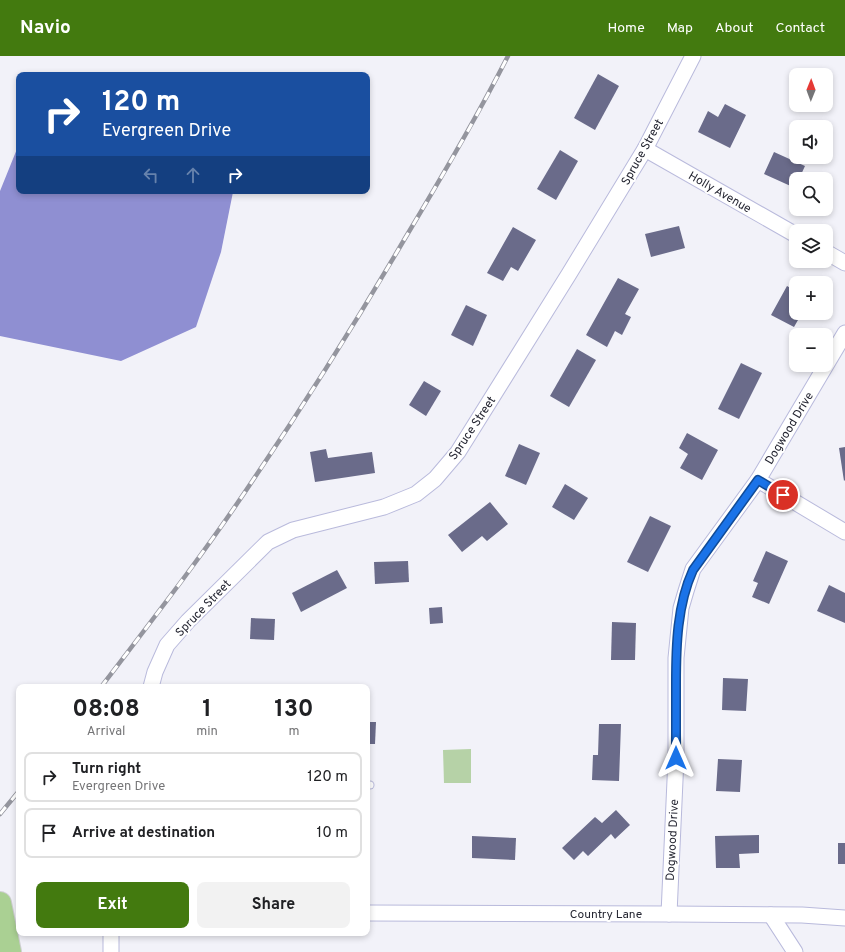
<!DOCTYPE html>
<meta charset="utf-8">
<style>
body{margin:0;font-family:Overpass,sans-serif;background:#f2f2f2;color:#202124;height:100vh;display:flex;flex-direction:column;font-size:15px;white-space:nowrap}
*{box-sizing:border-box;margin:0}
p{font-size:13px;color:#757577}
.icon{flex:none;width:22px;height:22px;fill:none;stroke:currentColor;stroke-width:2;stroke-linecap:round;stroke-linejoin:round}
.map{position:relative;flex:1;overflow:hidden}
.details{position:absolute;left:16px;top:628px;width:354px;height:252px;display:flex;flex-direction:column;background:#fff;border-radius:8px;box-shadow:0 2px 6px #0003}
.details>*{flex:none}
.hud{position:absolute;left:16px;top:16px;width:354px;height:122px;border-radius:8px;box-shadow:0 2px 6px #0003;background:#1a4fa0;color:#fff;overflow:hidden}
.needle{width:26px;rotate:1deg}
.tools{position:absolute;left:789px;top:12px;display:grid;gap:8px}
.tools a{display:grid;place-items:center;width:44px;height:44px;border-radius:8px;background:#fff;box-shadow:0 2px 6px #0003;font-size:20px}
.pin{position:absolute;display:grid;place-items:center;width:34px;height:34px;color:#fff;margin:-17px;border:2px solid #fff;border-radius:50%;box-shadow:0 1px 4px #0007}
.me{position:absolute;width:44px;margin:-22px;rotate:0deg;stroke-linejoin:round;filter:drop-shadow(0 0 3px #0008)}
.turn{display:flex;align-items:center;gap:14px;height:84px;padding:0 20px;font-size:18px}
.turn .icon{width:52px;height:52px;stroke-width:2.5}
.turn b{display:block;font-size:28px;line-height:34px}
.lanes{display:flex;align-items:center;height:38px;padding:0 20px;background:#0003;justify-content:center;gap:20px;direction:ltr}
.lanes .off{opacity:.35}
.eta{display:flex;justify-content:space-evenly;align-items:center;height:68px;text-align:center}
.eta b{font-size:24px;font-weight:700;line-height:28px}
.cta{display:flex;gap:8px;margin-top:auto;padding:8px 20px}
.cta a{flex:1;height:46px;border-radius:8px;background:#437a0f;color:#fff;font-size:16px;font-weight:700;line-height:46px;text-align:center}
.cta a+a{background:#f2f2f2;color:#202124}
ul{padding:0;list-style:none}
li{display:flex;align-items:center;gap:12px;height:50px;margin:0 8px 6px;padding:0 12px;border:2px solid #e0e0e0;border-radius:8px}
li div{flex:1}
li b{display:block;font-size:15px}
li em{font-style:normal}
header{display:flex;align-items:center;gap:24px;box-sizing:border-box;height:56px;padding:0 20px;background:#437a0f;color:#fff}
header strong{font-size:19px}
nav{display:flex;gap:22px;margin-inline-start:auto;font-size:14px}
.map>svg:first-child{display:block}
.green{fill:#b6d2a7}
.water{fill:#8f8fd2}
.building{fill:#6a6b8a}
.lines{fill:none;stroke-linecap:round;stroke-linejoin:round}
.service-casing{stroke:#b9badc;stroke-width:9}
.minor-casing{stroke:#b9badc;stroke-width:17}
.trunk-casing{stroke:#cfcfd2;stroke-width:24}
.service{stroke:#fff;stroke-width:7}
.minor{stroke:#fff;stroke-width:15}
.trunk{stroke:#aad093;stroke-width:22}
.rail-casing{stroke:#94959e;stroke-width:4.5}
.rail{stroke:#fff;stroke-width:3;stroke-dasharray:9;stroke-linecap:butt}
.route-casing{stroke:#114b97;stroke-width:10}
.route{stroke:#1a73e8;stroke-width:7}
.labels{text-anchor:middle;stroke-width:4;stroke-linejoin:round;paint-order:stroke}
.street-label{font-size:12px;fill:#252632;stroke:#fff}
</style>
<header>
<strong>Navio</strong>
<nav><a>Home</a><a>Map</a><a>About</a><a>Contact</a></nav>
</header>
<div class="map">
<svg width="845" height="896" viewBox="0 0 845 896">
<rect width="100%" height="100%" fill="#f2f2f9"/>
<polygon class="green" points="471,693 471,727 444,727 443,694"/>
<polygon class="water" points="19,88 19,135 231,135 233,136 221,196 196,271 121,305 0,280 0,135"/>
<g class="building">
<polygon points="598,18 619,30 595,74 574,62"/>
<polygon points="725,48 746,59 730,92 698,76 708,55 718,61"/>
<polygon points="560,94 578,105 556,144 537,133"/>
<polygon points="774,96 805,110 799,123 796,123 795,132 764,118"/>
<polygon points="679,170 685,192 651,201 645,178"/>
<polygon points="513,171 536,184 518,215 511,211 503,225 487,217"/>
<polygon points="618,222 639,233 625,258 631,261 622,279 615,275 607,291 586,279"/>
<polygon points="787,230 796,235 796,257 802,257 794,271 771,259"/>
<polygon points="466,249 487,259 473,290 451,279"/>
<polygon points="577,293 596,304 569,351 550,340"/>
<polygon points="741,307 762,317 739,363 718,353"/>
<polygon points="424,325 441,335 426,360 409,349"/>
<polygon points="687,377 718,394 702,424 680,412 688,398 679,392"/>
<polygon points="519,388 540,397 526,429 505,420"/>
<polygon points="845,391 845,424 844,425 839,392"/>
<polygon points="326,393 328,402 372,396 375,417 315,426 310,396"/>
<polygon points="565,428 588,442 574,464 552,451"/>
<polygon points="490,446 508,468 487,485 482,480 462,496 448,479"/>
<polygon points="650,460 671,470 648,516 627,506"/>
<polygon points="766,495 788,505 769,548 752,541 758,527 753,525"/>
<polygon points="408,505 409,526 375,528 374,506"/>
<polygon points="337,514 347,532 301,556 292,537"/>
<polygon points="829,529 845,537 845,567 817,555"/>
<polygon points="442,551 443,567 430,568 429,552"/>
<polygon points="251,562 275,563 274,584 250,583"/>
<polygon points="612,566 636,567 635,604 611,604"/>
<polygon points="723,622 748,623 746,655 722,654"/>
<polygon points="367,666 376,666 375,688 367,688"/>
<polygon points="599,668 621,668 619,725 592,724 593,699 598,699"/>
<polygon points="718,703 742,704 740,736 716,735"/>
<polygon points="616,754 630,769 615,783 611,778 588,800 583,795 574,804 562,792 595,761 602,767"/>
<polygon points="759,779 759,797 739,798 740,812 716,812 715,780"/>
<polygon points="472,780 516,782 515,804 472,802"/>
<rect x="838" y="787" width="7" height="21"/>
</g>
<g class="lines">
<g class="service-casing">
<polyline id="service" points="367,729 370,729"/>
</g>
<g class="minor-casing">
<g id="minor">
<polyline points="645,93 796,179"/>
<polyline points="826,196 845,207"/>
<polyline points="758,424 845,476"/>
<polyline points="151,631 155,616 167,589 188,565 268,486 293,474 384,451 416,438 435,423 458,396 569,218 645,93 693,0"/>
<polyline points="367,857 669,858 802,859 845,862"/>
<polyline points="669,858 676,702 676,602 681,552 686,535 693,513 758,424 845,277"/>
<polyline points="771,859 795,896"/>
<polyline points="111,877 111,896"/>
</g>
</g>
<g class="trunk-casing">
<polyline id="trunk" points="0,847 10,896"/>
</g>
<use href="#service" class="service"/>
<use href="#minor" class="minor"/>
<use href="#trunk" class="trunk"/>
<g class="rail-casing">
<g id="rail">
<path d="M101,631C153,563 206,495 253,424C306,346 356,266 404,184C440,124 476,63 508,0"/>
<polyline points="0,758 19,735"/>
</g>
</g>
<use href="#rail" class="rail"/>
</g>
<g class="lines">
<g class="route-casing">
<path id="route" d="M676,702C676,677 676,652 676,628C676,590 677,549 693,514L758,424L783,439"/>
</g>
<use href="#route" class="route"/>
</g>
<g class="labels">
<g class="street-label">
<text transform="translate(642 96) rotate(-61)" y="4">Spruce Street</text>
<text transform="translate(720 136) rotate(30)" y="4">Holly Avenue</text>
<text transform="translate(472 372) rotate(-56)" y="4">Spruce Street</text>
<text transform="translate(789 372) rotate(-59)" y="4">Dogwood Drive</text>
<text transform="translate(203 552) rotate(-46)" y="4">Spruce Street</text>
<text transform="translate(672 784) rotate(-87)" y="4">Dogwood Drive</text>
<text x="606" y="862">Country Lane</text>
</g>
</g>
</svg>
<div class="tools">
<a><svg class="needle" viewBox="-14 -14 28 28"><path d="M0-13l5 13h-10z" fill="#e53935"/><path d="M0 13l5-13h-10z" fill="#757577"/></svg></a>
<a><svg class="icon" aria-label="sound" viewBox="0 0 24 24"><path d="M4 9h4l5-4v14l-5-4H4zM17 9q2 3 0 6"/></svg></a>
<a><svg class="icon" aria-label="search" viewBox="0 0 24 24"><circle cx="10" cy="10" r="6"/><path d="M15 15l6 6"/></svg></a>
<a><svg class="icon" aria-label="layers" viewBox="0 0 24 24"><path d="M12 4l9 5-9 5-9-5zM3 14l9 5 9-5"/></svg></a>
<a>+</a>
<a>−</a>
</div>
<div class="pin" style="left:783px;top:439px;background:#d93025"><svg class="icon" aria-label="arrive" viewBox="0 0 24 24"><path d="M6 21V4h12l-3 4 3 4H6"/></svg></div>
<svg class="me" style="left:676px;top:702px" viewBox="-20 -20 40 40"><path d="M0-17L14 15 0 8-14 15z" fill="#1a73e8" stroke="#fff" stroke-width="4"/></svg>
<div class="hud">
<div class="turn"><svg class="icon" aria-label="right" viewBox="0 0 24 24"><path d="M7 20v-9h11M14 6l5 5-5 5"/></svg><div><b>120 m</b>Evergreen Drive</div></div>
<div class="lanes"><svg class="icon off" aria-label="left" viewBox="0 0 24 24"><path d="M17 20v-9H6M10 6l-5 5 5 5"/></svg><svg class="icon off" aria-label="ahead" viewBox="0 0 24 24"><path d="M12 20V5M6 11l6-6 6 6"/></svg><svg class="icon" aria-label="right" viewBox="0 0 24 24"><path d="M7 20v-9h11M14 6l5 5-5 5"/></svg></div>
</div>
<section class="details">
<div class="eta">
<div><b>08:08</b><p>Arrival</p></div>
<div><b>1</b><p>min</p></div>
<div><b>130</b><p>m</p></div>
</div>
<ul>
<li><svg class="icon" aria-label="right" viewBox="0 0 24 24"><path d="M7 20v-9h11M14 6l5 5-5 5"/></svg><div><b>Turn right</b><p>Evergreen Drive</p></div><em>120 m</em></li>
<li><svg class="icon" aria-label="arrive" viewBox="0 0 24 24"><path d="M6 21V4h12l-3 4 3 4H6"/></svg><div><b>Arrive at destination</b></div><em>10 m</em></li>
</ul>
<div class="cta"><a>Exit</a><a>Share</a></div>
</section>
</div>
